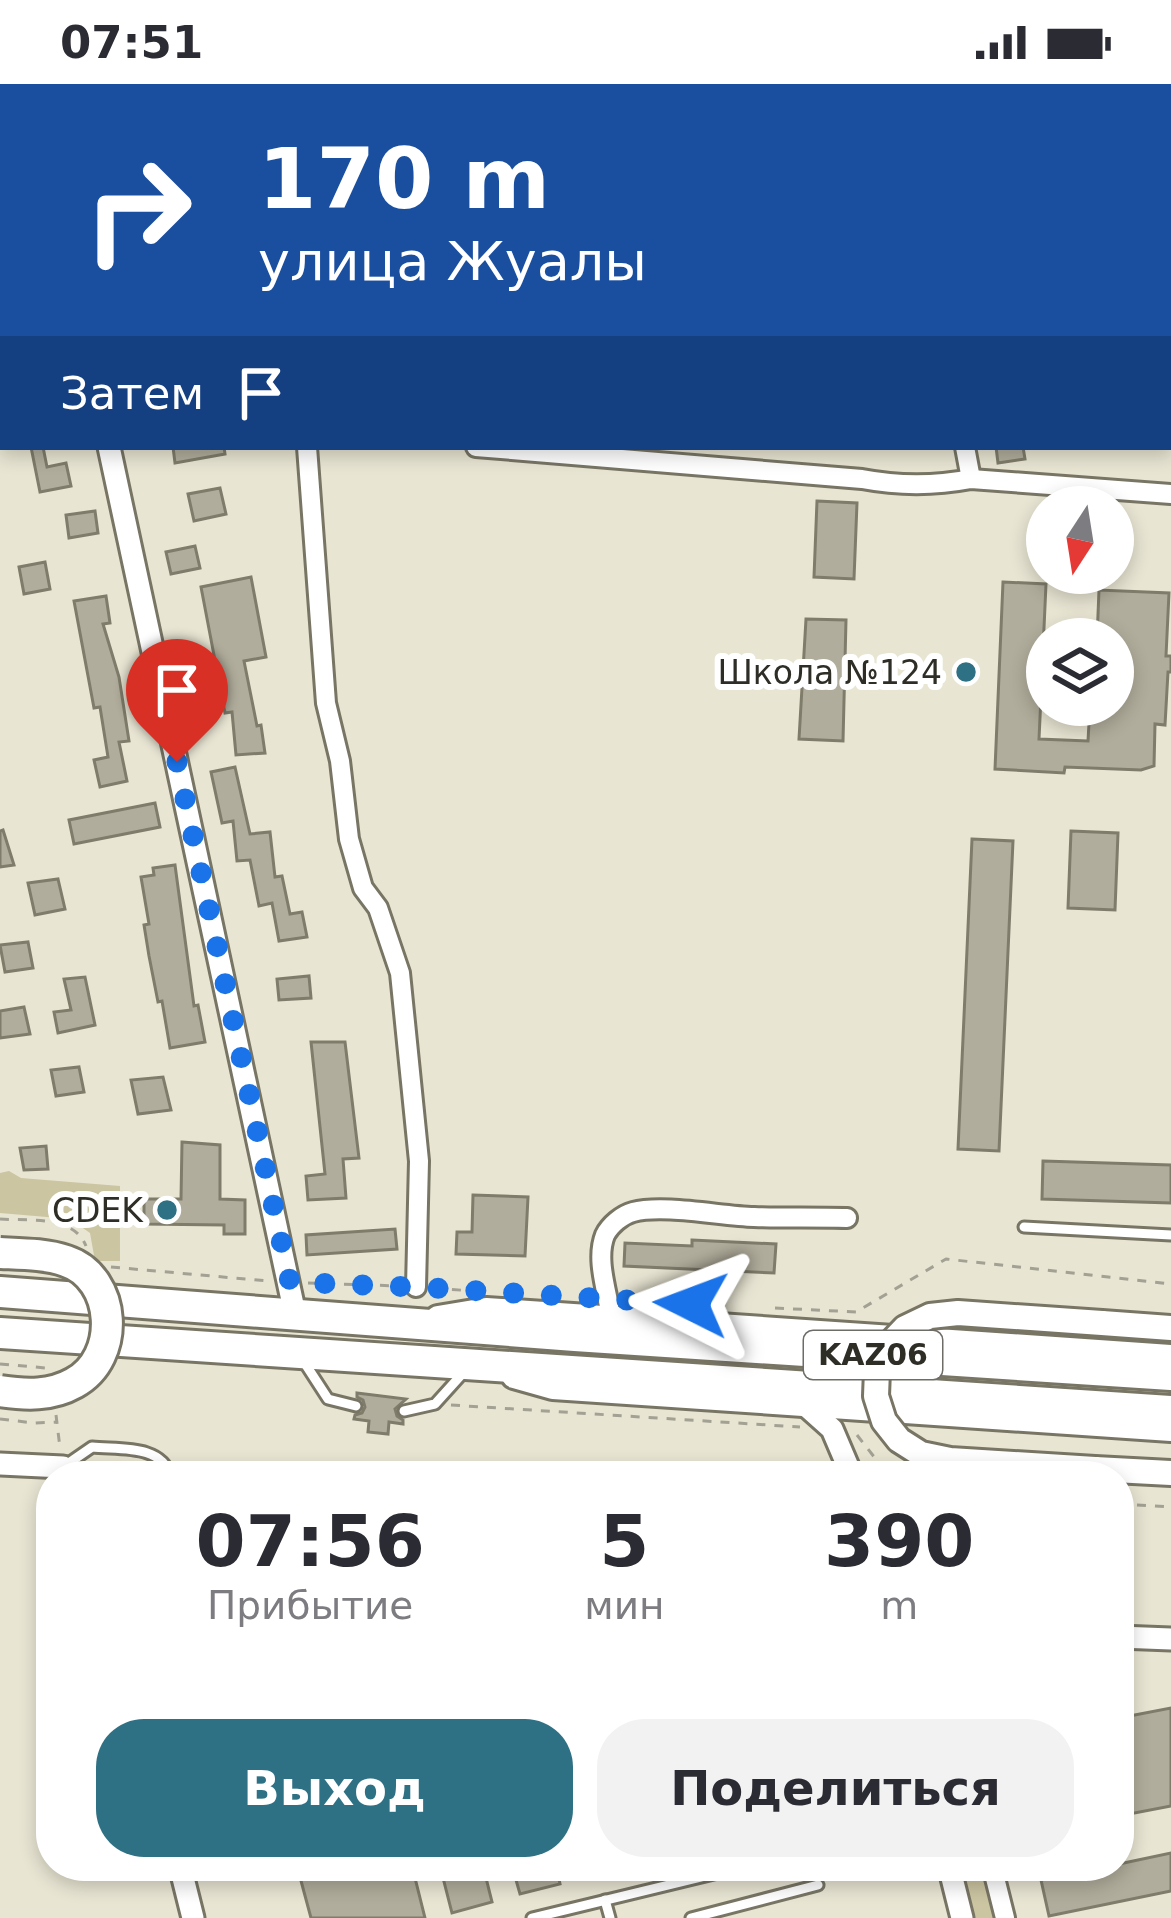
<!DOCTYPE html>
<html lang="ru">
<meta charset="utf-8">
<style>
body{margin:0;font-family:"DejaVu Sans",sans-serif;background:#f2f2f3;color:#2b2b33;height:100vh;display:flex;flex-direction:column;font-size:45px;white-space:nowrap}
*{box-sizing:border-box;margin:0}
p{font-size:39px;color:#7c7c81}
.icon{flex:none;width:66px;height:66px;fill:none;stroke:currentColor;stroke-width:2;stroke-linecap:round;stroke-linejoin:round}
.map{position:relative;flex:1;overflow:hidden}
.side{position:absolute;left:36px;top:1377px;width:1098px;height:420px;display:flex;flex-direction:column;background:#fff;border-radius:48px;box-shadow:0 6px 18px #0003}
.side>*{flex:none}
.hud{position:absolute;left:0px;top:0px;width:1173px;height:366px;box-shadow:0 6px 18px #0003;background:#1a4fa0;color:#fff;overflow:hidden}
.needle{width:78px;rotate:192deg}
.buttons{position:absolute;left:1026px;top:402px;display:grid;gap:24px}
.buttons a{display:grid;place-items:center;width:108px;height:108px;border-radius:50%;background:#fff;box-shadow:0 6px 18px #0003;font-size:60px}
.pin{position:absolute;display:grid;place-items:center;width:102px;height:102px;color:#fff;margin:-123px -51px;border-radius:50% 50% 50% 0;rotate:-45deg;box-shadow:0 0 12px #0007}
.pin .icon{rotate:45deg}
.me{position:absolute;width:132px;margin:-66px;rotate:273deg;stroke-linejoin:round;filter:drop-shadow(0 0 9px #0008)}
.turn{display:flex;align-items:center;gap:42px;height:252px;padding:0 60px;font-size:54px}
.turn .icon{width:156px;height:156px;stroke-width:2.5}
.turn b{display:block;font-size:84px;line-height:102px}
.then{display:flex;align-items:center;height:114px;padding:0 60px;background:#0003;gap:24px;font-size:45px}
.eta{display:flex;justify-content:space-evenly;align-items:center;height:204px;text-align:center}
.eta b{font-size:72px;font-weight:600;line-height:84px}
.cta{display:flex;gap:24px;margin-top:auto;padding:24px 60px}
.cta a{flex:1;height:138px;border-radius:48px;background:#2f7184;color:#fff;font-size:48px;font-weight:600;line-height:138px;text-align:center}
.cta a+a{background:#f2f2f3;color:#2b2b33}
.status{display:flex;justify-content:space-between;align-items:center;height:84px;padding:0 60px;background:#fff;direction:ltr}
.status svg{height:33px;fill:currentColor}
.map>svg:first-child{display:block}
.green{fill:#ccc5a2}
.building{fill:#b1ad9c;stroke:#7f7c6b;stroke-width:3}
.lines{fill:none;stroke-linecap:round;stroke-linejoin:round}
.service-casing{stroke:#787565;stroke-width:15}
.minor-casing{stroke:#787565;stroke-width:24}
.tertiary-casing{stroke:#787565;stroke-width:27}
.secondary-casing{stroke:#787565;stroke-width:30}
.trunk-casing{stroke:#787565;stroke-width:36}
.path{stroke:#a3a193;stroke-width:3;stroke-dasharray:9 9;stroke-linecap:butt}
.service{stroke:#fff;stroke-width:9}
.minor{stroke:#fff;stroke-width:18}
.tertiary{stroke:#fff;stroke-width:21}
.secondary{stroke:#fff;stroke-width:24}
.trunk{stroke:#fff;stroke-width:30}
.secondary-bridge-casing{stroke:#787565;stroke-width:30;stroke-linecap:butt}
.trunk-bridge-casing{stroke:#787565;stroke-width:36;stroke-linecap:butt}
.secondary-bridge{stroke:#fff;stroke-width:24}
.trunk-bridge{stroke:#fff;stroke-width:30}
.route{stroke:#1a73e8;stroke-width:21;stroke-dasharray:0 37.8}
.poi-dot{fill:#2f7184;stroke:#fff;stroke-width:4.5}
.labels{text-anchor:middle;stroke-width:12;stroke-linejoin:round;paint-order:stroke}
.shield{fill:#fff;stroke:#6d6c67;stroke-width:3}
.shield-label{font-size:30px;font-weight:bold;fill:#2e2d26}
.poi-label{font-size:33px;fill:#2e2d26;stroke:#fff;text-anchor:end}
</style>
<div class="status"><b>07:51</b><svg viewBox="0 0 49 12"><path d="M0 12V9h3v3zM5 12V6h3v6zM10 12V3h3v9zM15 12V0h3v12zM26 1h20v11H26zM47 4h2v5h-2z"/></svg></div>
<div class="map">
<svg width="1171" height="1834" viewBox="0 0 1171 1834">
<rect width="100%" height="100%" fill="#e8e5d3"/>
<g class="green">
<polygon points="9,1087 21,1094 120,1102 120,1177 95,1177 90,1149 70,1135 0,1129 0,1089"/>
<polygon points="958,1782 986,1782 998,1834 972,1834"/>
</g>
<g class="building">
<polygon points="31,363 43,363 47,383 66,379 71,402 40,408"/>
<polygon points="173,363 224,363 225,370 175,379"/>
<polygon points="996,363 1023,363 1025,375 998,379"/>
<polygon points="220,404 226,430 194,437 188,410"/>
<polygon points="817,417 857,419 854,495 814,493"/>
<polygon points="95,427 98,449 69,454 66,431"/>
<polygon points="195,462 200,484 171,490 166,468"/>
<polygon points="45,478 50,505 24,510 19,483"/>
<polygon points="251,493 266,573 244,577 257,642 261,641 265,669 236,671 232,628 225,629 201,503"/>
<polygon points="1003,498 1046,500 1043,566 1047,566 1047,592 1042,591 1039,655 1088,657 1090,621 1113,621 1113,555 1097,555 1099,506 1169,509 1166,572 1171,572 1171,588 1168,588 1165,641 1155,640 1154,682 1141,686 1065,683 1064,689 995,685"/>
<polygon points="106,512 110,539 103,540 119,593 129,657 119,658 127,697 100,703 94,676 108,673 100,623 94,624 74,517"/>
<polygon points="806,535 846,536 843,657 799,655"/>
<polygon points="235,683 250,750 270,748 275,793 282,792 290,830 302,828 307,853 279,857 272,819 259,822 250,776 237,777 233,737 222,739 211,688"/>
<polygon points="155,719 160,743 74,760 69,736"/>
<polygon points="3,746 14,781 0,783 0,747"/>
<polygon points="1071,747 1118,749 1115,826 1068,824"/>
<polygon points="972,755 1013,757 999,1067 958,1065"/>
<polygon points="175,781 194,922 198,921 205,958 170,964 162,917 158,918 149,872 144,841 149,840 141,793 154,791 153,784"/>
<polygon points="58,795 65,825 35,831 28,799"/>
<polygon points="28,858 33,884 5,888 0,861"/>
<polygon points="309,892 311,914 279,916 277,895"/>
<polygon points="85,893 95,941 58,949 54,928 71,926 64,895"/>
<polygon points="24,923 30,950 0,954 0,927"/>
<polygon points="311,958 345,958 359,1074 343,1075 346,1114 308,1116 306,1092 325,1090"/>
<polygon points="79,983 84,1008 56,1012 51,986"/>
<polygon points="163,993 171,1026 138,1030 131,996"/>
<polygon points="182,1058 220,1061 220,1115 245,1116 245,1150 224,1150 224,1141 144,1140 144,1115 181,1115"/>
<polygon points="46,1062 48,1085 24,1086 20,1064"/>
<polygon points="1043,1077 1171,1081 1171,1119 1042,1115"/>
<polygon points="473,1111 528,1113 525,1172 456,1170 457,1148 472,1148"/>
<polygon points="395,1145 397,1165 307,1171 306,1151"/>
<polygon points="692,1156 776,1160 774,1189 624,1182 625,1159 692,1162"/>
<polygon points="357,1309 406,1315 395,1325 397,1332 403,1336 403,1340 389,1338 388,1350 368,1348 369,1337 354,1335 355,1331 362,1329 365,1323 363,1316 357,1313"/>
<polygon points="1171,1624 1171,1722 1119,1732 1119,1634"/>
<polygon points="1171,1769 1171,1807 1049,1832 1041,1796 1119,1782 1119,1780"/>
<polygon points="297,1782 412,1782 425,1834 311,1834"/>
<polygon points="440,1782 483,1782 492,1818 452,1829"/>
<polygon points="512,1782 556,1782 560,1800 520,1810"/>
</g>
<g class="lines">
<g class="service-casing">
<g id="service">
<polyline points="1024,1143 1171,1151"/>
<polyline points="304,1278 328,1315 356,1322"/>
<polyline points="404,1327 435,1320 463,1289"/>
<path d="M63,1383L92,1363C119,1366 162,1360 170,1392"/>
<polyline points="605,1816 610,1834"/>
<polyline points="532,1834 747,1782"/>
<polyline points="691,1834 818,1801"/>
</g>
</g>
<g class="minor-casing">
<g id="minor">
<polyline points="215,0 216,3"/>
<polyline points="412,0 412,3"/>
<polyline points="658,0 658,3"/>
<polyline points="892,0 893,3"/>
<polyline points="1037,0 1037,3"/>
<polyline points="1128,0 1128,3"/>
<polyline points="1170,289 1171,296"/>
<polyline points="307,363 326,619 340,677 349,755 363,804 378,824 400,889 419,1077 416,1203"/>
<path d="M476,363L862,395C899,402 934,402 971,395L1171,410"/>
<polyline points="965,363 971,395"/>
<path d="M611,1234C608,1209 595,1176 605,1151C610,1141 622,1131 633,1128C663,1120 721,1132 754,1133C785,1134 816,1133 847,1134"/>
<polyline points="992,1782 1005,1834"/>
</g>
</g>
<g class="tertiary-casing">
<g id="tertiary">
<polyline points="31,0 32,3"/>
<polyline points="109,363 295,1230"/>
<polyline points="804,1320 832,1345 852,1392"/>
<polyline points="0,1380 63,1383 75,1392"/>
<polyline points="1119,1553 1171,1555"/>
<polyline points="180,1782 193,1834"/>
<polyline points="949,1782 962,1834"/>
</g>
</g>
<g class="secondary-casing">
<g id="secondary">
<polyline points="438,1234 486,1226 1171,1273"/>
<polyline points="1102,1239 1171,1244"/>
<polyline points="514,1292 553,1303 1171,1345"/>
<polyline points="1095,1385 1171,1389"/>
</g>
</g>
<g class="trunk-casing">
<g id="trunk">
<polyline points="0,1208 575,1252 1171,1291"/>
<polyline points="0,1249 1171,1327"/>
</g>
</g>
<g class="path">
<path d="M0,1135C29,1137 74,1131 86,1162"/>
<polyline points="111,1183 268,1197"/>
<polyline points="308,1199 400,1202"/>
<polyline points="434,1204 472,1207"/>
<polyline points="775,1224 856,1228 946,1175 1171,1200"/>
<polyline points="0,1280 46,1284"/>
<polyline points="451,1321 800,1343"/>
<polyline points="56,1331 60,1364"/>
<polyline points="0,1335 34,1339 57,1338"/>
<polyline points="857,1351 889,1392"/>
<polyline points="1119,1420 1171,1423"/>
</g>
<use href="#service" class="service"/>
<use href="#minor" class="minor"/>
<use href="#tertiary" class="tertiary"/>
<use href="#secondary" class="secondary"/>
<use href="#trunk" class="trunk"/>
<g class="secondary-bridge-casing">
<polyline id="secondary-bridge" points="1095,1385 950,1376 921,1370 899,1356 884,1337 876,1312 877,1286 886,1264 905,1244 930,1232 958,1229 1102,1239"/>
</g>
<g class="trunk-bridge-casing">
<path id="trunk-bridge" d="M0,1169C21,1170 46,1170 66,1177C117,1194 121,1274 74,1299C51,1312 26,1311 0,1307"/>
</g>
<use href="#secondary-bridge" class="secondary-bridge"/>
<use href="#trunk-bridge" class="trunk-bridge"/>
</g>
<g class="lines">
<polyline class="route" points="177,678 290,1198 416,1203 691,1220"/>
</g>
<g class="poi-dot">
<circle cx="966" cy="588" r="12"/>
<circle cx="167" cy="1126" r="12"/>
</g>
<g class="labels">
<rect class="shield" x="804" y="1247" width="138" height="48" rx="9"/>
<g class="shield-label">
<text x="873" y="1281">KАZ06</text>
</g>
<g class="poi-label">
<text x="942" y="600">Школа №124</text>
<text x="143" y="1138">CDEK</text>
</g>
</g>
</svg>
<div class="buttons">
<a><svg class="needle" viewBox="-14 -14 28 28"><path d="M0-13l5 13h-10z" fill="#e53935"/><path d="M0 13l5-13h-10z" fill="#7c7c81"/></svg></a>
<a><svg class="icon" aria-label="layers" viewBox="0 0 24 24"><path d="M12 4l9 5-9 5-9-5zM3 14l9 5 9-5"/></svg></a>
</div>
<div class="pin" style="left:177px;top:678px;background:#d93025"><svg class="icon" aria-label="arrive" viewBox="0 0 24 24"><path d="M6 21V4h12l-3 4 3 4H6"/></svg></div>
<svg class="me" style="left:691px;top:1220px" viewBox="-20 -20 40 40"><path d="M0-17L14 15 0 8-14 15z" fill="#1a73e8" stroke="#fff" stroke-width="4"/></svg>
<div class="hud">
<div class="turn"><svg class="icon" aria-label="right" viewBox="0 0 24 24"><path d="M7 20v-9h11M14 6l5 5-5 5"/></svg><div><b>170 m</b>улица Жуалы</div></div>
<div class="then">Затем<svg class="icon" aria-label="arrive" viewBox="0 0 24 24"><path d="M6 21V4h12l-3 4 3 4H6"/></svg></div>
</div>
<section class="side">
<div class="eta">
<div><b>07:56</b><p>Прибытие</p></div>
<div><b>5</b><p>мин</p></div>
<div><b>390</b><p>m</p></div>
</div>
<div class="cta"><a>Выход</a><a>Поделиться</a></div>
</section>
</div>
